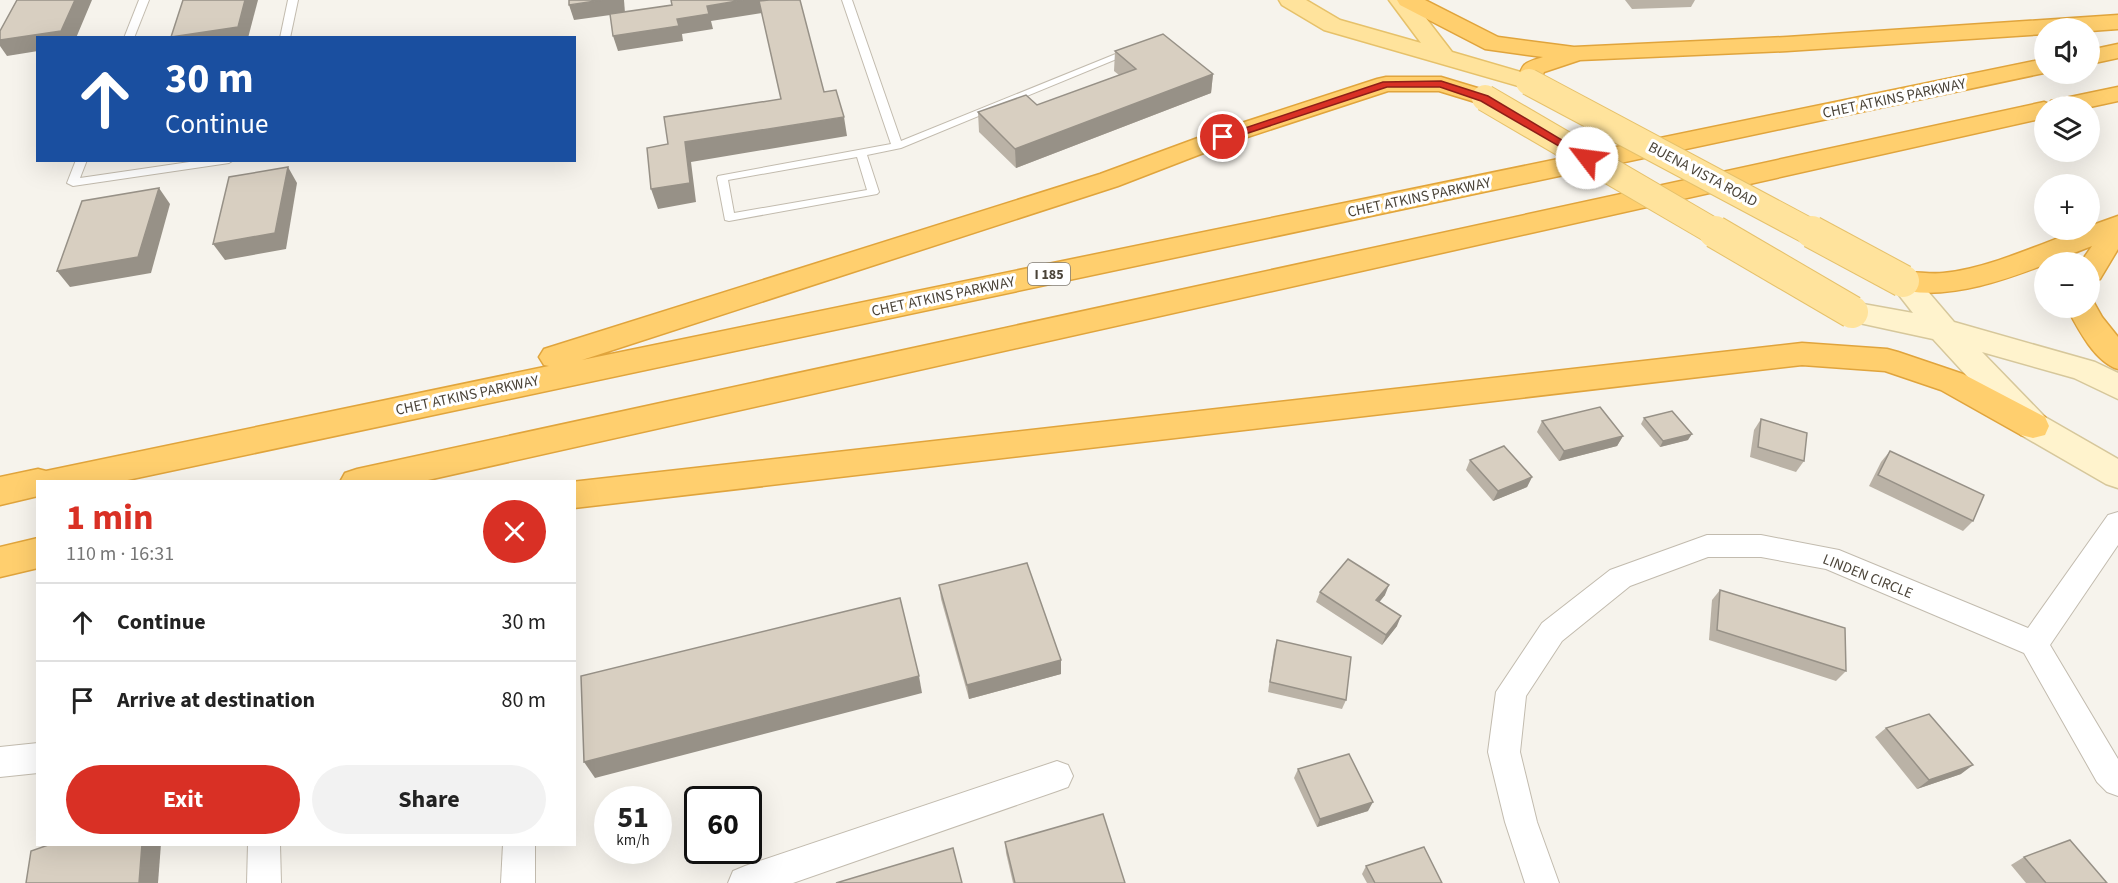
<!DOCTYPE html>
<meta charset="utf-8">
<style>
body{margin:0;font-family:"Source Sans 3",sans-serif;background:#f2f2f2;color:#222;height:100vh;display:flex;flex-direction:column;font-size:22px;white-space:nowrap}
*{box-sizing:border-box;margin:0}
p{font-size:20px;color:#767676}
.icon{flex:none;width:33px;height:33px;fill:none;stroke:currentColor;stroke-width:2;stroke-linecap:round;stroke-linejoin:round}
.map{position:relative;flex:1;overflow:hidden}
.side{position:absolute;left:36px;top:480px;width:540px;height:366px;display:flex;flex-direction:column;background:#fff;border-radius:0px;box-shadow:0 6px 24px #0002}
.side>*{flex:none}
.banner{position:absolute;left:36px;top:36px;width:540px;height:126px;border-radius:0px;box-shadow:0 6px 24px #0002;background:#1a4fa0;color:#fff;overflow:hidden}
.controls{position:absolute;left:2034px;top:18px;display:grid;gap:12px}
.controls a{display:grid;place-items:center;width:66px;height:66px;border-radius:50%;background:#fff;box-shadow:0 6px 24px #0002;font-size:30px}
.speed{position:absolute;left:594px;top:786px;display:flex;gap:12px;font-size:30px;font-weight:700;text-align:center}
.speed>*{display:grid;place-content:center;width:78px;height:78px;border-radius:50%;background:#fff;box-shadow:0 6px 24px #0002;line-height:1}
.speed small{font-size:15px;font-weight:400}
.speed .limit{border:3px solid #111;border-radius:9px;background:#fff;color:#111}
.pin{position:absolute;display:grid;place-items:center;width:51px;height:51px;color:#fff;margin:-26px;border:3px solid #fff;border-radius:50%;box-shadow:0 2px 6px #0007}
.me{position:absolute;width:66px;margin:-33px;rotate:300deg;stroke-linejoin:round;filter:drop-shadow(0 0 4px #0008)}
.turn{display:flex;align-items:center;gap:21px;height:126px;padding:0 30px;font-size:27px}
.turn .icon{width:78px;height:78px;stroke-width:2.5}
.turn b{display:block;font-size:42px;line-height:51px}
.round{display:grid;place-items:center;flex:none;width:63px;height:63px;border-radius:32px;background:#f2f2f2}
.summary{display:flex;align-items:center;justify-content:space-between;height:102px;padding:0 30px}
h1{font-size:36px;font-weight:700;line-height:45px;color:#d93025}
.action{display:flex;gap:12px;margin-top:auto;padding:12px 30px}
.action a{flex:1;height:69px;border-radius:36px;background:#d93025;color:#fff;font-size:24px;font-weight:700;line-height:69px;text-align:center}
.action a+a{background:#f2f2f2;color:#222}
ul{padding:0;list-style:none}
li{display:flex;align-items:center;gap:18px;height:78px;padding:0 30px;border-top:2px solid #e0e0e0}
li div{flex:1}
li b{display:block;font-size:22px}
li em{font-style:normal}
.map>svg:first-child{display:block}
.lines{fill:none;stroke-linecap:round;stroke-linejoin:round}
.lane-casing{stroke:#c2bbae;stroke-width:2}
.street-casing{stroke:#c2bbae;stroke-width:2}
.secondary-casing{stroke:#d6c79b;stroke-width:3}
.primary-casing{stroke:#e6c16a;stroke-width:3}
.highway-casing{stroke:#e0a43c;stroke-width:3}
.lane{fill:#fff;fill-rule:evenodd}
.street{fill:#fff;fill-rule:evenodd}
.secondary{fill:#fff3cd;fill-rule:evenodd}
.primary{fill:#ffe39c;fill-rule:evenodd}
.highway{fill:#ffcf6e;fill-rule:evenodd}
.primary-bridge-far1-casing{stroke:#e6c16a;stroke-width:28;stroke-linecap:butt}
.primary-bridge-casing{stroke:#e6c16a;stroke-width:34;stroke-linecap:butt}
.primary-bridge-far1{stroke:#ffe39c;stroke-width:26}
.primary-bridge{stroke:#ffe39c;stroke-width:32}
.wall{fill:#bab2a6}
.shaded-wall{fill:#979187}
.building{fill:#d8cfc1;stroke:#979187;stroke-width:1.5}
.route{fill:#d93025;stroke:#8d1f18;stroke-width:1.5}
.labels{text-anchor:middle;stroke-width:6;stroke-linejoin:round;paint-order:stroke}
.shield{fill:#fff;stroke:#817c74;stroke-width:1.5}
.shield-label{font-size:14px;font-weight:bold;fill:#4b4439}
.street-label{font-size:15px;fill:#4b4439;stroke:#fff}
</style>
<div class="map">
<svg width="2118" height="883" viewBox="0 0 2118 883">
<rect width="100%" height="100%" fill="#f6f3ec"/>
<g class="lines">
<g class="lane-casing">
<g id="lane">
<polygon points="139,0 149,0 134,38 124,38"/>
<polygon points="288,0 298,0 290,38 280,38"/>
<path d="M842,0H852L901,141L1128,49L1136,51L901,148L867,155L879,192L877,194L729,221L725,220L717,178L718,176L891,144ZM857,157L867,190L734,213L728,180Z"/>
<polygon points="76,160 87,160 80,178 203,160 234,160 229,163 73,186 67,183"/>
</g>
</g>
<g class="street-casing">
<g id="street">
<polygon points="2118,512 2118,545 2050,645 2118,759 2118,796 2107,792 2097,782 2024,653 1826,569 1761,557 1708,557 1630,586 1562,641 1526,696 1520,752 1537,822 1559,883 1525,883 1505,822 1488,752 1496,692 1542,623 1610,570 1707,535 1761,535 1839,550 2028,628 2108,515"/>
<polygon points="38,743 38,773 0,777 0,747"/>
<polygon points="1057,761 1068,765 1073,776 1068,787 1057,791 793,883 728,883 733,871 745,866"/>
<polygon points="248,844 280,844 281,883 247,883"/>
<polygon points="503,844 535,844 535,883 501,883"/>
</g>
</g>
<g class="secondary-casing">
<polygon id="secondary" points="1903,271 1913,274 1954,322 2095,362 2118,373 2118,399 2074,378 1982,352 2045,417 2118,459 2118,488 2106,484 2021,435 1933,339 1841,319 1837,312 1841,305 1852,302 1913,313 1888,281 1893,274"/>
</g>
<g class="primary-casing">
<polygon id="primary" points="1279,0 1306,0 1340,20 1421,43 1389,0 1412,0 1452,52 1538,77 1541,82 1538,87 1529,89 1324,30 1282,5"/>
</g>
<g class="highway-casing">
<g id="highway">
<path d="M1397,0H1425L1498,37L1574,47L1787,37L2118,15V29L2090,31V28H2044V34L1787,51L1580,60L1544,72L1538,87L1529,89L1520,87L1517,82C1523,62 1524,63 1543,57L1485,49L1400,5Z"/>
<polygon points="2118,44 2118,58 2090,64 2090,50"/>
<polygon points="2044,59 2044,73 118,482 38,482 38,496 0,505 0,477 38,469 46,471 549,366 544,365 539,357 544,349 1100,174 1214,132 1377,79 1386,77 1441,77 1494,93 1497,98 1494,103 1485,105 1439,91 1388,91 1232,142 1118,186 582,360"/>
<polygon points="2118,87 2118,101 2090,107 2044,106 2044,118 419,482 340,482 345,473 357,469 2044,102 2049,104 2051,101"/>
<path d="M2118,216V249L2100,279L2090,282V262H2081L2092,246C2034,268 1956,306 1893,288L1888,281L1893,274C1910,269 1926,275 1943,273C1986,269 2039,245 2079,230H2090V226Z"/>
<path d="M2090,300L2093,301L2102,317L2118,337V369C2095,362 2078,329 2067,308H2090Z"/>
<polygon points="1802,343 1887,349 1898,352 1963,374 2045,417 2049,426 2045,435 2033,438 2021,435 1941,390 1885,371 1802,365 574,508 574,482 571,482"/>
<polygon points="38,538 38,568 0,577 0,547"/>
</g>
</g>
<use href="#lane" class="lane"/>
<use href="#street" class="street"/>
<use href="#secondary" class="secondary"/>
<use href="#primary" class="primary"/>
<use href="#highway" class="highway"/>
<g class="primary-bridge-far1-casing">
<g id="primary-bridge-far1">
<polyline points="1529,82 1814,234"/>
<polyline points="1485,98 1718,234"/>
</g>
</g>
<g class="primary-bridge-casing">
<g id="primary-bridge">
<polyline points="1715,232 1852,312"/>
<polyline points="1812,232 1903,281"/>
</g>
</g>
<use href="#primary-bridge-far1" class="primary-bridge-far1"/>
<use href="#primary-bridge" class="primary-bridge"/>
</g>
<g class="wall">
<polygon points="1625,0 1695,0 1691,7 1632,9"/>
<polygon points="1115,51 1213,74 1211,93 1016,168 979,132 978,112 1037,105 1119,75 1114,71"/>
<polygon points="1644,418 1688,440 1660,447 1641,424"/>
<polygon points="1761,419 1804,461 1796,472 1750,457 1754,430"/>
<polygon points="1542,421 1623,436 1617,446 1559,461 1537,432"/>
<polygon points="1890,451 1973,521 1963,531 1869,486 1881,462"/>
<polygon points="1470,460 1532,477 1527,487 1493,501 1466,470"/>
<polygon points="939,585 1061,660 1061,674 969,699 941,599"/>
<polygon points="1720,590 1846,671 1836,681 1709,640 1712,600"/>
<polygon points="1320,592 1385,595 1379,602 1397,626 1382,645 1316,602"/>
<polygon points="1277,640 1346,700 1342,709 1268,692 1274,650"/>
<polygon points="1886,728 1961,774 1917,789 1875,737"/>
<polygon points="1298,769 1368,811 1317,827 1294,778"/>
<polygon points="1005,842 1125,883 1013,883 1006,853"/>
<polygon points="2024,857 2107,883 2026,883 2011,865"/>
<polygon points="1366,866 1442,883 1367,883 1362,874"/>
</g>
<g class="shaded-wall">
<polygon points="75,0 92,0 76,38 38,38 38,51 7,56 0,46 0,40"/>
<polygon points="245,0 258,0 248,38 171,37"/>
<polygon points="602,0 624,0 625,13 574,20 569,5"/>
<polygon points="743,0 800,0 762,13 711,21 713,29 682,34 683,41 618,51 613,36 677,19 707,6"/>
<polygon points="1213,74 1211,93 1016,168 1015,149"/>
<polygon points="844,117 847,136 691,162 696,202 658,209 651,189 685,142"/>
<polygon points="288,167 297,183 286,249 225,260 213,244"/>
<polygon points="159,188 170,204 151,273 70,287 57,271"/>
<polygon points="1692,434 1688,440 1660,447 1663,441"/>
<polygon points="1623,436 1617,446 1559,461 1564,451"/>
<polygon points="1532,477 1527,487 1493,501 1498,491"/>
<polygon points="1389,585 1385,595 1373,610 1376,600"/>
<polygon points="1401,616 1397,626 1382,645 1386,635"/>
<polygon points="1061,660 1061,674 969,699 967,685"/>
<polygon points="919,676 922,693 595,778 584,762"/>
<polygon points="1973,765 1961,774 1917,789 1929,780"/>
<polygon points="1373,802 1368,811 1317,827 1320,819"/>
<polygon points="142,844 161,844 158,883 139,883"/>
</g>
<g class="building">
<polygon points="17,0 75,0 61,31 0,40 0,31"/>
<polygon points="183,0 245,0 238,27 171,37"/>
<polygon points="569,0 602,0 569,5"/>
<polygon points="671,0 743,0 707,6 709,14 677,19 679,26 613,36 610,14 672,5"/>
<polygon points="769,0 800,0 824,92 836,90 844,117 685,142 690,183 651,189 647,148 668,144 664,117 781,99 759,1"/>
<polygon points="1163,34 1213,74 1015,149 978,112 1026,95 1037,105 1136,69 1115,51"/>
<polygon points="288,167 275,233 213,244 229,177"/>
<polygon points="159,188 138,257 57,271 82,201"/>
<polygon points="1600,407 1623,436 1564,451 1542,421"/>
<polygon points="1672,411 1692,434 1663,441 1644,418"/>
<polygon points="1761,419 1807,433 1804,461 1758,447"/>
<polygon points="1504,446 1532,477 1498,491 1470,460"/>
<polygon points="1890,451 1984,495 1973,521 1878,475"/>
<polygon points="1348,559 1389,585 1376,600 1401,616 1386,635 1320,592"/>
<polygon points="1027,563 1061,660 967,685 939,585"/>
<polygon points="1720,590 1845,628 1846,671 1717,630"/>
<polygon points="900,598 919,676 584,762 581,676"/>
<polygon points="1277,640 1351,657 1346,700 1270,682"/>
<polygon points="1929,714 1973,765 1929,780 1886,728"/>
<polygon points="1349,754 1373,802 1320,819 1298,769"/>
<polygon points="1103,814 1125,883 1015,883 1005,842"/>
<polygon points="2070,840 2107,883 2046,883 2024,857"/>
<polygon points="51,844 142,844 139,883 26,883 31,851"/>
<polygon points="1424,847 1442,883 1375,883 1366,866"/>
<polygon points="953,848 962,883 836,883"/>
</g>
<polygon class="route" points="1441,81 1488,96 1592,158 1591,160 1583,160 1481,101 1440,87 1387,87 1227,140 1223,141 1218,137 1383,82"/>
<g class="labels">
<rect class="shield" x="1028" y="263" width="42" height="22" rx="4.5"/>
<g class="shield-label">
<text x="1049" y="279">I 185</text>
</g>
<g class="street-label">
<text transform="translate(1894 98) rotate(-12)" y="5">CHET ATKINS PARKWAY</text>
<text transform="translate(1703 174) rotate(28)" y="5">BUENA VISTA ROAD</text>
<text transform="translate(1419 197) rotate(-12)" y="5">CHET ATKINS PARKWAY</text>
<text transform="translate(943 296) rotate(-12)" y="5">CHET ATKINS PARKWAY</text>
<text transform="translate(467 395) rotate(-12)" y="5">CHET ATKINS PARKWAY</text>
<text transform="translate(1868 576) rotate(22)" y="5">LINDEN CIRCLE</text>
</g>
</g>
</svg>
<div class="controls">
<a><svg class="icon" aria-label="sound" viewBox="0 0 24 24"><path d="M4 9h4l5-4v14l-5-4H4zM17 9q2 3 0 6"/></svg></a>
<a><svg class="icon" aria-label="layers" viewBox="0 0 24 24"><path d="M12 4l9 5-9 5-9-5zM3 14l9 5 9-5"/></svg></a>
<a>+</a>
<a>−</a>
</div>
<div class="speed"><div>51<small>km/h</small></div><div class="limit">60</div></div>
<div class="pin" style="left:1223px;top:137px;background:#d93025"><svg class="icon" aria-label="arrive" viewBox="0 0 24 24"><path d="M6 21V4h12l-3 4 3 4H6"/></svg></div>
<svg class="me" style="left:1587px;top:158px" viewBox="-20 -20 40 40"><circle r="19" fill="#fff"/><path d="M0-13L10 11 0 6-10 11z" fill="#d93025"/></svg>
<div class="banner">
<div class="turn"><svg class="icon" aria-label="ahead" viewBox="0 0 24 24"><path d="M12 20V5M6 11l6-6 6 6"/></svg><div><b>30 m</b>Continue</div></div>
</div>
<section class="side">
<div class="summary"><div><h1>1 min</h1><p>110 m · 16:31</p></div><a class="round" style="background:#d93025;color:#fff"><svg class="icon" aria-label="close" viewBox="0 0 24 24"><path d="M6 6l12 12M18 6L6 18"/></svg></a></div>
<ul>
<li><svg class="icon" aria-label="ahead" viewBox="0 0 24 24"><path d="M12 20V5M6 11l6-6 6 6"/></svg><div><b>Continue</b></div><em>30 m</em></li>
<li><svg class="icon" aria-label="arrive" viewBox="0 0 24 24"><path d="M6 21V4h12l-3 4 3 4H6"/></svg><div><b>Arrive at destination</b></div><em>80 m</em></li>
</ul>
<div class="action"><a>Exit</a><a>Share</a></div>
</section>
</div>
